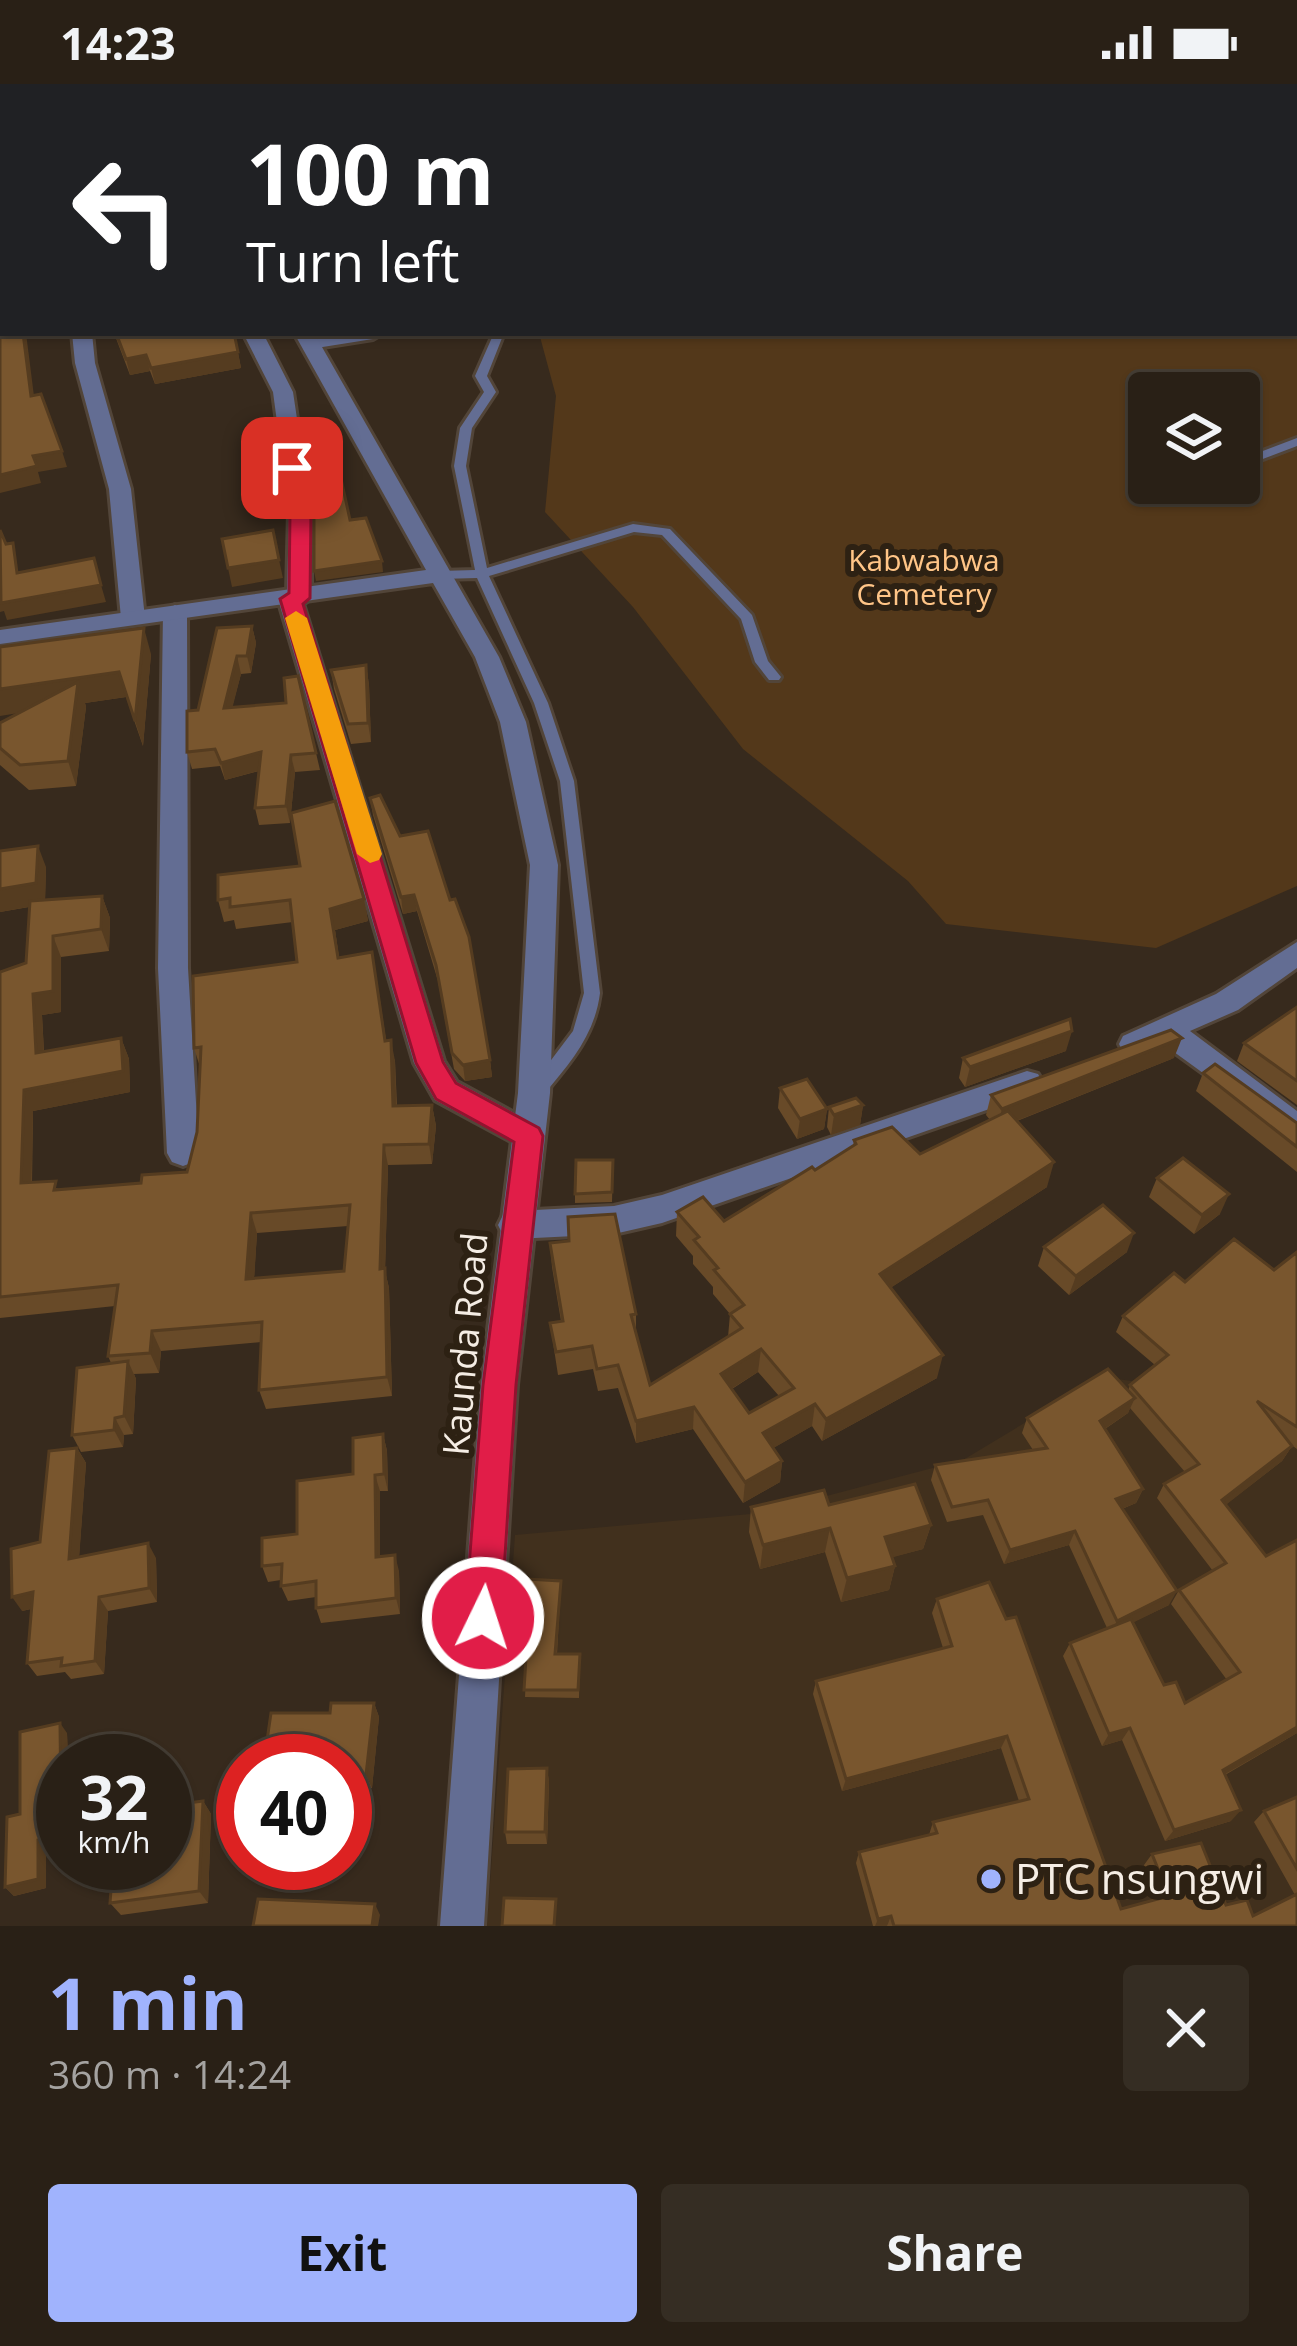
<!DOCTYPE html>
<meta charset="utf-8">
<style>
body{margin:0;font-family:"Open Sans",sans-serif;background:#352d23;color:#f1f3f6;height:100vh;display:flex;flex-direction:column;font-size:45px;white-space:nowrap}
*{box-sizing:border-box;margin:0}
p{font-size:39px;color:#a5a3a1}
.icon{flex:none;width:66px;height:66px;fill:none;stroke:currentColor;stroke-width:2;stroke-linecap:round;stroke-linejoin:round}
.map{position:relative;height:1842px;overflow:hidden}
.side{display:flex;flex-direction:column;background:#292016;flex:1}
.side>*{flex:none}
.guide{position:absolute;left:0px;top:0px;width:1299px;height:252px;box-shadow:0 3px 9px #0004,0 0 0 3px #453e35;background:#202124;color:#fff;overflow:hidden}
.buttons{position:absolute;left:1128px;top:288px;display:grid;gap:24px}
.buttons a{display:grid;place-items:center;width:132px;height:132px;border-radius:12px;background:#292016;box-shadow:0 3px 9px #0004,0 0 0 3px #453e35;font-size:60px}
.speed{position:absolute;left:36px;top:1650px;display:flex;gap:24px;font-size:60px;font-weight:700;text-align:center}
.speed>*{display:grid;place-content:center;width:156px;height:156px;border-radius:50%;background:#292016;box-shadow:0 3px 9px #0004,0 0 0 3px #453e35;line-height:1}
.speed small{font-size:30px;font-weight:400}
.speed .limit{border:18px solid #d22;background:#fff;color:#111}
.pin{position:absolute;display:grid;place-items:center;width:102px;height:102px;color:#fff;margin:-51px;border-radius:24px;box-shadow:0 6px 18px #0006}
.me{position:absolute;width:132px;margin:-66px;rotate:4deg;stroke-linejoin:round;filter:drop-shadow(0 0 9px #0008)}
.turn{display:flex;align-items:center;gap:42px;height:252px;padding:0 48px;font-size:54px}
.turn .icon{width:156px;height:156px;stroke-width:2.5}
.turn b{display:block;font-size:84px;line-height:102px}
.round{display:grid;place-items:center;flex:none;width:126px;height:126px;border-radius:12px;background:#352d23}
.overview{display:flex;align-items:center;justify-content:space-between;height:204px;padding:0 48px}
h1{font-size:72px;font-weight:700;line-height:90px;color:#a0b3fd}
.action{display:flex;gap:24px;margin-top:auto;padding:24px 48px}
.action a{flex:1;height:138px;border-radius:12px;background:#a0b3fd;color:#111;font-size:48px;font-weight:700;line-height:138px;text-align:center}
.action a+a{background:#352d23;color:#f1f3f6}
.status{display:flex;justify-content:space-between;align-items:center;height:84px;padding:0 60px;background:#292016;direction:ltr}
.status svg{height:33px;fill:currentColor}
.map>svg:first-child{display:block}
.built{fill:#41301d}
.green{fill:#53381a;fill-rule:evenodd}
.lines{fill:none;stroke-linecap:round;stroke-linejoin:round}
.service-casing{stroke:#524539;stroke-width:6}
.minor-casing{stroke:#524539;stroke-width:6}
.tertiary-casing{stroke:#524539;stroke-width:6}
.service{fill:#636d93;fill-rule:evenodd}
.minor{fill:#636d93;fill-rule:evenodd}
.tertiary{fill:#636d93;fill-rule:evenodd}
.wall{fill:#684a28;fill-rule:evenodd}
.shaded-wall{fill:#553c20}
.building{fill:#79562e;stroke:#553c20;stroke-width:3;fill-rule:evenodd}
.route{fill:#e11d48;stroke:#92132f;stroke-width:3}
.slow{fill:#f59e0b}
.poi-dot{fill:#a0b3fd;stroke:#2d2113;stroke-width:4.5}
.labels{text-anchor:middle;stroke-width:12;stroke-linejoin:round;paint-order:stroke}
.far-park-label{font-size:30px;fill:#ffc587;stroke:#2d2113}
.street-label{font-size:36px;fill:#f5ede4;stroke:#2d2113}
.near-poi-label{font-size:42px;fill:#f5ede4;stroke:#2d2113;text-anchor:start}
</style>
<div class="status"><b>14:23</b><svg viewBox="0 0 49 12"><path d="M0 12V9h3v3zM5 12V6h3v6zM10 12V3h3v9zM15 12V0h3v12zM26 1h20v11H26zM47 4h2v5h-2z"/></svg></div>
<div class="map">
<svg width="1297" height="1842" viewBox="0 0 1297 1842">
<rect width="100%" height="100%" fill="#372a1d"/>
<polygon class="built" points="1297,1171 1297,1842 487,1842 515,1451 762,1429 963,1376 1101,1293 1132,1297"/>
<path class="green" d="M1297,63V802L1156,864L946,840L908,797L743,665L633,523L545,428L556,312L539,249H1296ZM1149,309H1239V399H1149Z"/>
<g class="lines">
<g class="service-casing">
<g id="service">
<path d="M494,249H504L487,292L496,308L472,344L466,382L487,484L633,440L670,445L752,531L768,577L781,593L779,596H769L755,578L741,535L662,451L634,448L489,492L548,619L574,697L600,909C595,950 571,978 545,1009H533L530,1004L573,947L584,909L560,697L534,619L477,494L440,495L434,491L440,487L475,486L454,382L460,344L484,308L475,292Z"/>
<polygon points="1297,354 1297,362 1239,384 1239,376"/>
<polygon points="1185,399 1201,399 1188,407 1180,407 1180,401"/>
</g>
</g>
<g class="minor-casing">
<g id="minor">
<rect x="343" y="0" width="16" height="3"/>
<polygon points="886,0 902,0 904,3 888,3"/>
<polygon points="976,0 1012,0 974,3"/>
<polygon points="1081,0 1107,0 1109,3 1083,3"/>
<rect x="1296" y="50" width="1" height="10"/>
<polygon points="72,249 92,249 95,279 131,405 145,534 133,541 121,534 109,405 75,279"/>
<polygon points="243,249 263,249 293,308 311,428 311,514 303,520 444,977 457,998 540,1043 545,1052 540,1061 529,1065 518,1061 435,1016 414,979 278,515 287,509 289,428 273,308"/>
<polygon points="336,249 383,249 373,255 310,265 300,259"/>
<polygon points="175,521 187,528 188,884 199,1069 194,1078 183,1082 172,1078 167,1069 158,884 163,528"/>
<polygon points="1297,858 1297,884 1238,926 1190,947 1297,1027 1297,1057 1163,960 1134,972 1123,968 1119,960 1123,952 1216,910"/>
<polygon points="1027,987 1038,990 1043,999 1038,1008 662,1139 614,1150 515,1155 503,1151 498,1141 503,1131 515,1127 614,1122 662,1111"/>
</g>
</g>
<g class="tertiary-casing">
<g id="tertiary">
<polygon points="237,0 253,0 254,3 238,3"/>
<polygon points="294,249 314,249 499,573 526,638 558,781 550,1009 517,1301 484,1842 440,1842 481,1301 518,1009 530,781 500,638 475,573 433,499 0,560 0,546 426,486"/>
</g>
</g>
<use href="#service" class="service"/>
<use href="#minor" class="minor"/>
<use href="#tertiary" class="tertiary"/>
</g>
<g class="wall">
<polygon points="391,0 868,0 867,3 392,3"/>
<polygon points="1173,0 1297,0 1297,37 1296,3 1172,3"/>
<polygon points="114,249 234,249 241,284 155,300 150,287 130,291"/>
<polygon points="252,542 256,559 251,589 241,590 232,623 316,669 320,686 295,688 290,739 259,741 255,724 259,687 225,696 220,682 192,685 187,668 198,626"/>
<polygon points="151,570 143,662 126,613 85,619 86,623 76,702 29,706 0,681 0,639"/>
<polygon points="366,581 369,601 371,658 351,660 334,605 331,586"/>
<polygon points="370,714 490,976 492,993 465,997 454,985 438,897 417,827 403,830 373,731"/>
<path d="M0,767L46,783L45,816L102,812L110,834L109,867L61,873V928L42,931L44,967L121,954L129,975L130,1008L33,1027L32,1099L60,1105L141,1099L187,1088L197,1048L200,983L194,964L297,878L293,838L236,845L234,836L224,838L218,816V791L364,815L368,837L335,846L339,873L376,890L386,956L395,977L397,1022L432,1021L436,1042L432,1080L388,1081L385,1187L389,1204L392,1312L266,1325L259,1306L261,1258L161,1267L159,1289L134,1290L136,1295L133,1350L124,1351L123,1363L81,1368L72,1351L111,1279L108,1272L115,1222L0,1234V888L26,879L29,823L0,828ZM348,1142L344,1187L254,1194L257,1149Z"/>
<polygon points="1297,923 1297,1021 1237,977 1244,959"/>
<polygon points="1066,967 965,1003 959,994 963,974"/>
<path d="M1174,974L1017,1037L1047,1103L890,1204L937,1294L822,1357L812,1342L773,1364L782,1377L780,1398L743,1419L693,1345L636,1359L618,1304L598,1307L593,1285L558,1291L550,1239L561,1237L552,1183L550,1159L636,1230V1250L650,1301L728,1253L730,1230L713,1210V1203L693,1180V1172L676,1152L677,1128L724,1137L815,1086L853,1062L854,1056L920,1070L990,1036L986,1031L991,1011ZM758,1288L779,1312L749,1329L732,1305Z"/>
<polygon points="1203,989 1297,1039 1297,1088 1196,1007"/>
<polygon points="780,1004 827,1025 824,1045 797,1055 778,1024"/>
<polygon points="863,1021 860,1041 831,1051 827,1043 829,1023"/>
<polygon points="613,1076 612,1118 575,1119 575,1110"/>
<polygon points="1157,1094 1220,1130 1194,1150 1149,1113"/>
<polygon points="1044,1163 1127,1168 1069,1211 1038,1182"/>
<path d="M1297,1168V1365L1290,1360L1292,1362L1282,1377L1225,1421L1266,1472L1297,1456V1649L1225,1691L1231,1737L1165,1757L1122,1656L1102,1662L1063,1572L1070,1559L1107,1544L1069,1461L1004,1480L983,1431L947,1438L931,1396L935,1381L1033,1366L1022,1349L1027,1334L1128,1307L1130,1301L1155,1281L1116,1248L1123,1232L1185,1198L1274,1186ZM1130,1324L1185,1388L1164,1400L1157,1414L1213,1487L1179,1506L1171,1520L1227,1596L1185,1619L1164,1601L1133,1538L1169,1521L1122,1425L1136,1419L1143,1405L1105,1345L1128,1329Z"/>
<polygon points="383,1350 387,1367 388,1407 380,1407 380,1473 399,1487 400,1530 321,1539 316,1524 316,1513 288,1517 281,1502 281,1496 268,1498 262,1482 297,1450 353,1390"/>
<polygon points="77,1364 86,1379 79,1473 156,1474 157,1518 108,1527 104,1590 71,1595 65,1588 37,1592 27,1579 31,1525 22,1527 40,1458"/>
<polygon points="829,1421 931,1441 923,1465 892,1473 895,1482 889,1506 841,1518 825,1468 760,1485 749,1448 751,1423"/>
<polygon points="561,1497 557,1570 580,1570 579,1614 525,1613 529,1534 524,1534 522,1526"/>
<polygon points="937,1515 1121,1825 1157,1815 1144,1781 1152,1770 1226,1821 1253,1832 1295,1811 1254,1738 1264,1727 1297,1713 1297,1842 873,1842 856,1779 859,1768 929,1751 933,1738 1019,1717 1001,1664 842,1707 813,1610 816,1597 943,1564 932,1529"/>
<polygon points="374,1619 379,1633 372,1704 345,1704 345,1677 330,1629"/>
<polygon points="67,1649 68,1677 63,1677 63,1762 46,1765 46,1804 14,1812 5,1803 20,1730"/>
<polygon points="547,1684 549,1698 547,1760 507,1760 505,1748"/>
<polygon points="203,1717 211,1730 208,1819 121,1831 110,1819"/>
</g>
<g class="shaded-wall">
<polygon points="301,0 330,0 331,3 301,3"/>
<polygon points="832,0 868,0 867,3 799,3"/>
<polygon points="931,0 959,0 930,3"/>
<polygon points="3,116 3,132 0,133 0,117"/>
<polygon points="23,249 26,249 36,328 31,312"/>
<polygon points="238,268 241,284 155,300 151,284"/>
<polygon points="146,271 150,287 130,291 126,275"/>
<polygon points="62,367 67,383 38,388 41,399 0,409 0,391 33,372"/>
<polygon points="279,476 283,494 232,503 228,484"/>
<polygon points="382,477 383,488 316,497 314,487"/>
<polygon points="101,501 106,518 7,536 4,527 0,528 0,510"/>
<polygon points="252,542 256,559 251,589 247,572"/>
<polygon points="144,544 151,570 143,662 135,637"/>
<polygon points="237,572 241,590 228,641 224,624"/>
<polygon points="366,581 369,601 371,658 368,639"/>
<polygon points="119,588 126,613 85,619 86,623 76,702 68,677 75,620 0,632 0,605"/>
<polygon points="261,668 265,685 225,696 221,679"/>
<polygon points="291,671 295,688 290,739 286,722"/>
<polygon points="38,762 46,783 45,820 0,828 0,805"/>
<polygon points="414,811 417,827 403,830 401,813"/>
<polygon points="102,812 110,834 109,867 101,845"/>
<polygon points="364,815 368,837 335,846 342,895 330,825"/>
<polygon points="53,852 61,873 61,928 42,931 45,990 36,969 33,910"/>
<polygon points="1072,947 1066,967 965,1003 970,983"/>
<polygon points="121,954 129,975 130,1008 33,1027 31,1120 21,1099 24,1006"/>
<polygon points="1182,954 1174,974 996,1045 1002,1025"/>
<polygon points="391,956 395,977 397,1043 393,1022"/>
<polygon points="490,976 492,993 465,997 463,981"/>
<polygon points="432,1021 436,1042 432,1080 429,1060"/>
<polygon points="863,1021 860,1041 831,1051 834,1031"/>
<polygon points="827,1025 824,1045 797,1055 800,1035"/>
<polygon points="384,1061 388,1081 385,1187 389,1204 392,1312 387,1293 380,1185"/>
<polygon points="1054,1078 1047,1103 875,1214 880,1190"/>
<polygon points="1229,1110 1220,1130 1194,1150 1202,1131"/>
<polygon points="251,1129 257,1149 253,1215 246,1195"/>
<polygon points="1134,1149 1127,1168 1069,1211 1076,1192"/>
<polygon points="152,1247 161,1267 159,1289 150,1269"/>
<polygon points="761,1265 758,1288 720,1312 721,1290"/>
<polygon points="943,1271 937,1294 822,1357 826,1335"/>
<polygon points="128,1277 136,1295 133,1350 124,1332"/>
<polygon points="1135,1314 1128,1329 1094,1352 1100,1337"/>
<polygon points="815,1320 812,1342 761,1371 763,1349"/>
<polygon points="694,1323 693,1345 636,1359 636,1337"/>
<polygon points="115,1334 124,1351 123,1363 114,1346"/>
<polygon points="383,1350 387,1367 388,1407 384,1390"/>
<polygon points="1292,1362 1282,1377 1213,1431 1222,1416"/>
<polygon points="77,1364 86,1379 78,1489 69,1475"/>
<polygon points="782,1377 780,1398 743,1419 745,1398"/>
<polygon points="375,1391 380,1407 380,1489 376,1473"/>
<polygon points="1143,1405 1136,1419 1109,1430 1116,1415"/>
<polygon points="931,1441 923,1465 879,1477 885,1453"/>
<polygon points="830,1444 825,1468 760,1485 763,1461"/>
<polygon points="1075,1447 1069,1461 1004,1480 1010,1466"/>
<polygon points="148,1459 156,1474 157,1518 149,1504"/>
<polygon points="395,1471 399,1487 400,1530 396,1514"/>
<polygon points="895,1482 889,1506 841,1518 847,1494"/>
<polygon points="1177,1507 1169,1521 1110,1550 1117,1537"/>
<polygon points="33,1508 43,1522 22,1527 12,1513"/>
<polygon points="99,1513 108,1527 104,1590 95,1577"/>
<polygon points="374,1619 379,1633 372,1704 366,1691"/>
<polygon points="60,1639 67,1649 68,1677 63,1677 63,1724 61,1721"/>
<polygon points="1297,1643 1297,1649 1213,1697 1223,1686"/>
<polygon points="1130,1644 1122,1656 1102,1662 1109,1650"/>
<polygon points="1007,1652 1001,1664 842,1707 846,1695"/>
<polygon points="547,1684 549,1698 547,1760 545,1748"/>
<polygon points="203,1717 211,1730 208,1819 199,1807"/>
<polygon points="1241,1726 1231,1737 1165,1757 1174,1746"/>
<polygon points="38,1756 46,1765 46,1804 14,1812 5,1803"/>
<polygon points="375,1820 380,1831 378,1842 372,1842"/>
<polygon points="891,1832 887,1842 875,1842 878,1835"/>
</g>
<g class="building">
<polygon points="64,0 180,0 182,3 65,3"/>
<polygon points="273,0 301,0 302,3 274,3"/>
<polygon points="394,0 719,0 721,3 395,3"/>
<polygon points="783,0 832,0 799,3 785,3"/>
<polygon points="1183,0 1297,0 1297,24 1296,3 1195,3"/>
<polygon points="3,10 3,39 0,50 0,13 3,13"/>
<polygon points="3,59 3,116 0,117 0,63"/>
<polygon points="0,167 3,177 3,249 23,249 31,312 41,310 62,367 33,372 37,382 0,391"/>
<polygon points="116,249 234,249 238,268 151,284 146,271 126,275"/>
<polygon points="335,367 350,436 366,434 382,477 314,487 314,418 307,372"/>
<polygon points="0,446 6,460 13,459 17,489 94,474 101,501 1,519"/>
<polygon points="273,446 279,476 228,484 222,455"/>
<polygon points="252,542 247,572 237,572 224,624 286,619 284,594 298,592 316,669 291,671 286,722 255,724 261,668 221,679 215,665 187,668 187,627 198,626 217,544"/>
<polygon points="144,544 135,637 119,588 0,605 0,563"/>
<polygon points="366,581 368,639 348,640 331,586"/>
<polygon points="78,598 68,677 20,681 0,664 0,639"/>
<polygon points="380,711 400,752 428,747 450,816 455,815 469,853 490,976 463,981 452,969 436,881 414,811 401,813 370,714"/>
<path d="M335,717L364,815L330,825L338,874L372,868L385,957L391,956L393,1022L432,1021L429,1060L384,1061L380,1185L385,1184L387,1293L259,1306L262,1238L152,1247L150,1269L108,1272L118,1201L0,1213V888L26,879L30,817L102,812L101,845L53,852V907L33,910L36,969L121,954L123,987L24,1006L21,1099L56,1097L54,1106L141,1099L142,1091L187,1088L197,1048L201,963L194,964L193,892L297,878L290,816L230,823V814L218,816V791L300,782L291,729ZM350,1121L344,1187L246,1195L251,1129Z"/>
<polygon points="38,762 36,799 0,805 0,767"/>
<polygon points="1297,923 1297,997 1244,959"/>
<polygon points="1070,935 1072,947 970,983 963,974"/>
<polygon points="1171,946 1182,954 1002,1025 991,1011"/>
<polygon points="1215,980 1297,1039 1297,1063 1203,989"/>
<polygon points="807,995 827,1025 800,1035 780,1004"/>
<polygon points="856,1014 863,1021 834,1031 829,1023"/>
<path d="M1008,1027L1054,1078L880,1190L943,1271L826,1335L815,1320L763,1349L782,1377L745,1398L694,1323L636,1337L618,1281L597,1285L592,1262L556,1268L550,1239L563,1237L550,1159L569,1157L568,1133L615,1130L636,1230L631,1231L650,1301L742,1244L730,1230L744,1221L714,1186L718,1184L694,1156L699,1153L677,1128L703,1113L724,1137L812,1083L815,1086L856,1060L854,1056L892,1043L920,1070ZM761,1265L794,1304L749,1329L721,1290Z"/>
<polygon points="1183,1074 1229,1110 1202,1131 1157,1094"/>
<polygon points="576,1076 613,1076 612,1108 575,1110"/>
<polygon points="1103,1121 1134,1149 1076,1192 1044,1163"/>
<polygon points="1234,1155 1274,1186 1297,1168 1297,1343 1257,1317 1292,1362 1222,1416 1266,1472 1297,1456 1297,1643 1223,1686 1241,1726 1174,1746 1130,1644 1109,1650 1070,1559 1131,1535 1164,1601 1176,1598 1185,1619 1240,1588 1179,1506 1226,1479 1164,1400 1199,1380 1130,1301 1168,1271 1123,1232 1174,1189 1185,1198"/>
<polygon points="128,1277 124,1332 115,1334 114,1346 72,1351 77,1284"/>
<polygon points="1108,1285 1135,1314 1100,1337 1143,1405 1116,1415 1177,1507 1117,1537 1075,1447 1010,1466 988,1416 952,1423 935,1381 1047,1364 1027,1334"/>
<polygon points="383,1350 384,1390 375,1391 376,1473 395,1471 396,1514 316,1524 316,1497 281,1502 282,1480 262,1482 262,1454 297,1450 297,1397 353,1390 353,1354"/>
<polygon points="77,1364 69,1475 148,1459 149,1504 99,1513 95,1577 61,1582 62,1574 27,1579 33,1508 12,1513 11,1465 40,1458 49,1367"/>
<polygon points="915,1400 931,1441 885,1453 895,1482 847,1494 830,1444 763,1461 751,1423 824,1406 829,1421"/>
<polygon points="526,1495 561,1497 555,1570 580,1570 578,1606 524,1606 529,1526 522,1526"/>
<polygon points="989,1498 1006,1535 1016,1533 1121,1825 1169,1812 1152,1770 1201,1759 1226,1821 1247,1816 1253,1832 1297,1810 1297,1842 894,1842 891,1832 878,1835 859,1768 937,1749 933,1738 1029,1715 1007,1652 846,1695 816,1597 952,1562 937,1515"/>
<polygon points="331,1619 374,1619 366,1691 345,1691 345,1677 264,1677 271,1629 330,1629"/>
<polygon points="60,1639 61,1721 63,1720 63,1751 38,1756 38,1795 5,1803 7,1733 20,1730 20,1648"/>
<polygon points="547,1684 545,1748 505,1748 508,1685"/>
<polygon points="1297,1713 1297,1785 1264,1727"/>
<polygon points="203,1717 199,1807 110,1819 113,1779 165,1779 165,1722"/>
<polygon points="504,1814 556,1815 554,1842 502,1842"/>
<polygon points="258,1815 375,1820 372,1842 253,1842"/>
</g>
<polygon class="route" points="292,378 301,384 311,428 310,514 303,520 443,978 456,999 539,1044 543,1052 516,1301 501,1534 495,1547 483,1552 470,1547 465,1534 483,1301 514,1058 436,1015 416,979 280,515 289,509 290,428 282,384"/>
<polygon class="slow" points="296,527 307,534 382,770 379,776 370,779 357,770 285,534"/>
<circle class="poi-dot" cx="991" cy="1795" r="12"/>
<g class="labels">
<g class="far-park-label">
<text x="924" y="487">Kabwabwa<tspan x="924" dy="34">Cemetery</tspan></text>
</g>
<g class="street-label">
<text transform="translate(465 1260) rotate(-85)" y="13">Kaunda Road</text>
</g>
<g class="near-poi-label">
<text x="1015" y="1810">PTC nsungwi</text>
</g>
</g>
</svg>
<div class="buttons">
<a><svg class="icon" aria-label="layers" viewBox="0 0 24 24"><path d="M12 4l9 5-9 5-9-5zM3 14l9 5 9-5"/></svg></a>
</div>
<div class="speed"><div>32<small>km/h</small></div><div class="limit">40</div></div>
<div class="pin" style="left:292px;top:384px;background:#d93025"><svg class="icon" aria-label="arrive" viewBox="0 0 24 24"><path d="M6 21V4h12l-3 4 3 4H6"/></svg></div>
<svg class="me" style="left:483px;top:1534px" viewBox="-20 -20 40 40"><circle r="17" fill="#e11d48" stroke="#fff" stroke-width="3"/><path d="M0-11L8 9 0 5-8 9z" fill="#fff"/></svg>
<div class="guide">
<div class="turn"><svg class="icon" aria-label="left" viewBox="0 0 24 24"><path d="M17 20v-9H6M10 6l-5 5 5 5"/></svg><div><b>100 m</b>Turn left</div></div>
</div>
</div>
<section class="side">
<div class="overview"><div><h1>1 min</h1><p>360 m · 14:24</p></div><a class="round"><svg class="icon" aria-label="close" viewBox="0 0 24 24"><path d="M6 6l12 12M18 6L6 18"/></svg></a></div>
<div class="action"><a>Exit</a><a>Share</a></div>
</section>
